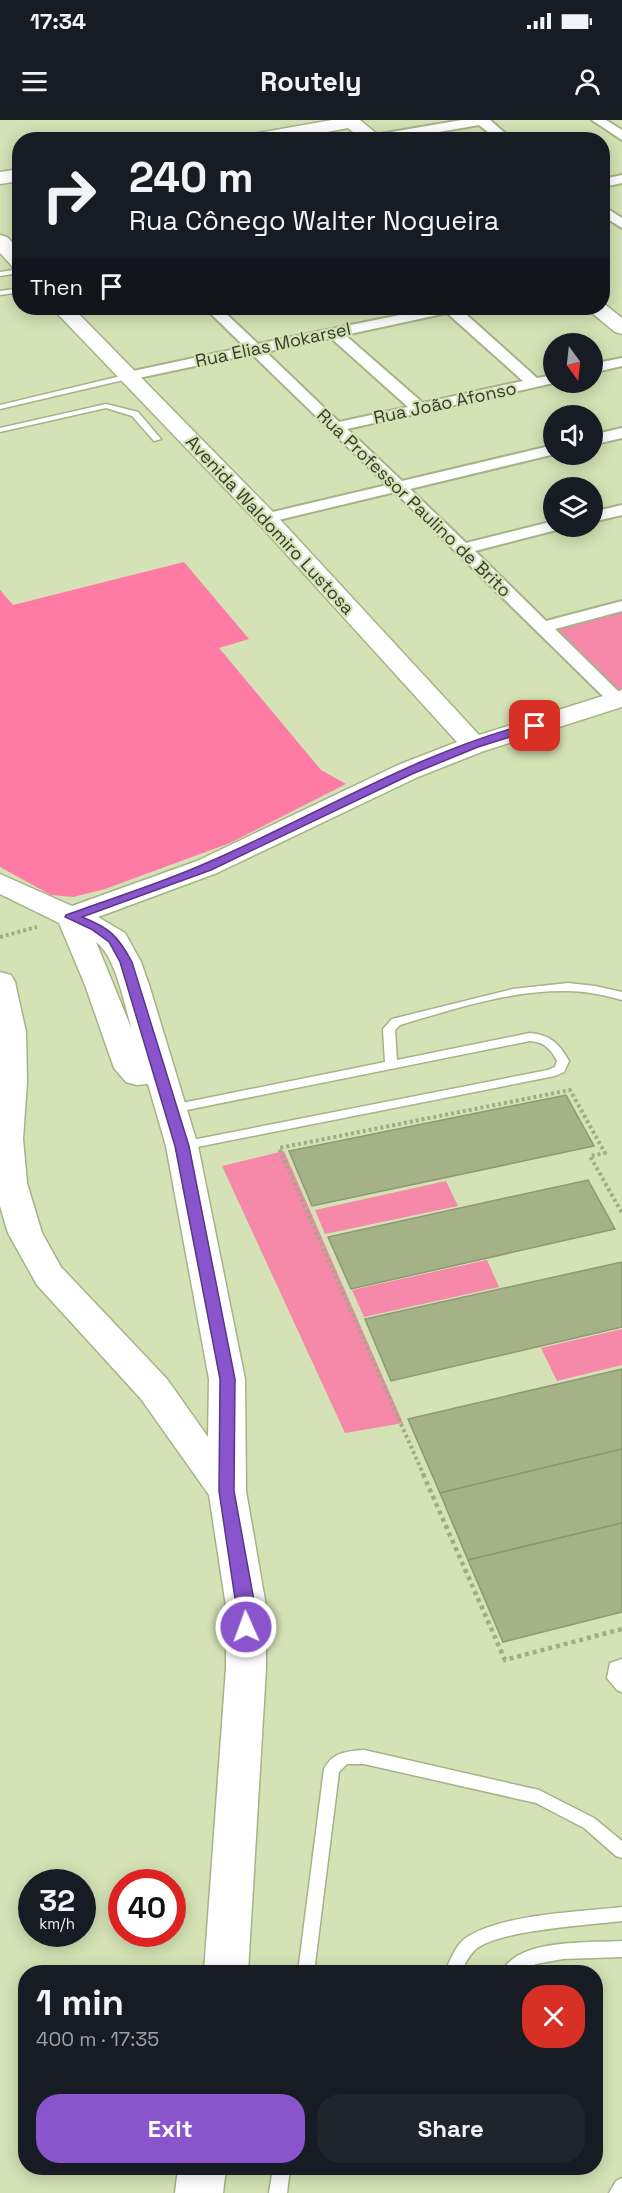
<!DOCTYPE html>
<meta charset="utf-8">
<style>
body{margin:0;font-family:"Space Grotesk",sans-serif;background:#20242c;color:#f1f3f6;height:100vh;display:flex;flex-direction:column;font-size:22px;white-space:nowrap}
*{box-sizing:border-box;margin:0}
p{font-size:20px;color:#9ea1a6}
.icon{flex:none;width:33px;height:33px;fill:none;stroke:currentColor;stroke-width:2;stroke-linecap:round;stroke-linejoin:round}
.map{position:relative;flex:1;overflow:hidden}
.sheet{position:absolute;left:18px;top:1845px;width:585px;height:210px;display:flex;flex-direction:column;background:#171b24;border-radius:24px;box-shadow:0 3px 15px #0003}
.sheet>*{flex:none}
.banner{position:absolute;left:12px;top:12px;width:598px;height:183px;border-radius:24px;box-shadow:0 3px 15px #0003;background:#171b24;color:#f1f3f6;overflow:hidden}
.needle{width:39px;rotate:165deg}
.controls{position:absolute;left:543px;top:213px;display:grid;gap:12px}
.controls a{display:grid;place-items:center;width:60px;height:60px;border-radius:50%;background:#171b24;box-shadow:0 3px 15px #0003;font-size:30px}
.speed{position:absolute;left:18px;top:1749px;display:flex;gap:12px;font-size:30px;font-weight:700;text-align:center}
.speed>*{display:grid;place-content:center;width:78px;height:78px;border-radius:50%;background:#171b24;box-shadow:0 3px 15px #0003;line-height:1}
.speed small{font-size:15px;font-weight:400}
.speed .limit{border:9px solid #d22;background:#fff;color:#111}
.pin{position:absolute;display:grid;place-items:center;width:51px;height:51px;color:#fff;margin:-26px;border-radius:12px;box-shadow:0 3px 9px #0006}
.me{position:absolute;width:66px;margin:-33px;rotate:358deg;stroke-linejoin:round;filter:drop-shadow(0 0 4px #0008)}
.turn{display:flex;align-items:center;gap:21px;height:126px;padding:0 18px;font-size:27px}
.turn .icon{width:78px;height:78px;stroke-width:2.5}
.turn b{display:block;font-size:42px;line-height:51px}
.then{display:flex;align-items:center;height:57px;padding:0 18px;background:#0003;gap:12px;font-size:22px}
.round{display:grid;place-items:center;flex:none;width:63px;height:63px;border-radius:24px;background:#20242c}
.overview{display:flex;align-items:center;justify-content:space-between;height:102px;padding:0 18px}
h1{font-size:36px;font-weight:700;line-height:45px}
.cta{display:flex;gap:12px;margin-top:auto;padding:12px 18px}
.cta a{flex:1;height:69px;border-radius:24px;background:#8954cc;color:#fff;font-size:24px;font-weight:700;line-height:69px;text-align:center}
.cta a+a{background:#20242c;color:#f1f3f6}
.status{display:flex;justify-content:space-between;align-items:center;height:42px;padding:0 30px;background:#171b24;direction:ltr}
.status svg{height:16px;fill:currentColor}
header{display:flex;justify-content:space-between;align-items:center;height:78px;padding:0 18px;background:#171b24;font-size:27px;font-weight:700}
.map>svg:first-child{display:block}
.green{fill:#f688aa}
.forest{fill:#fe7ba6}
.building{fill:#a5b287;stroke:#8d996f;stroke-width:1.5}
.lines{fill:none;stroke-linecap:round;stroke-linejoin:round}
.lane-casing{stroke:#a6b287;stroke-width:3}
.street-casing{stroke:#a6b287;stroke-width:4}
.secondary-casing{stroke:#a6b287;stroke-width:3}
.path-far1{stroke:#a0ab87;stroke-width:4;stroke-dasharray:3 3;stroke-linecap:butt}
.path{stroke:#a0ab87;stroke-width:4.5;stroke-dasharray:4 4;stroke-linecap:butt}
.lane{fill:#fff;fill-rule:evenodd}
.street{fill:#fff;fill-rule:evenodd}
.secondary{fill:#fff;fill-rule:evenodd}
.route{fill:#8954cc;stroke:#593785;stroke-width:1.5}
.labels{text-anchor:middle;stroke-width:4.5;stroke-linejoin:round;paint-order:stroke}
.far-street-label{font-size:18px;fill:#373c2a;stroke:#d4e2b5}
</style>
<div class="status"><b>17:34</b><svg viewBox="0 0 49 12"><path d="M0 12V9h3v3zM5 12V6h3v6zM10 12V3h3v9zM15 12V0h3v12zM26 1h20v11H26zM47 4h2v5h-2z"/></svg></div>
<header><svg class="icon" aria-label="menu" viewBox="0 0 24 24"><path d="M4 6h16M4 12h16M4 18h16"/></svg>Routely<svg class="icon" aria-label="person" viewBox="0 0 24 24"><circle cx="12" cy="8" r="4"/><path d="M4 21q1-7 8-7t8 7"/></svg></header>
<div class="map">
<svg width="622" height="2073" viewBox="0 0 622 2073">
<rect width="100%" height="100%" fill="#d4e2b5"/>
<g class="green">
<polygon points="622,489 622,583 548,508"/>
<polygon points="284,1031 403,1303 345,1313 222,1046"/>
<polygon points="446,1061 458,1086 325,1114 315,1090"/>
<polygon points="487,1140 499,1167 364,1197 352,1170"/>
<polygon points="622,1209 622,1245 557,1261 541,1228"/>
</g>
<polygon class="forest" points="184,442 249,519 219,528 321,650 346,664 230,723 105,769 73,777 51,775 0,747 0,470 13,485"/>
<g class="building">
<polygon points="566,975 594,1026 312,1086 289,1031"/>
<polygon points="588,1060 615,1109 351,1169 328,1117"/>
<polygon points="622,1142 622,1207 391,1261 365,1199"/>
<polygon points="622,1249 622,1329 440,1373 408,1299"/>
<polygon points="622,1329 622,1403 468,1440 440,1373"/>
<polygon points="622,1403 622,1492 503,1522 468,1440"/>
</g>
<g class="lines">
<g class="lane-casing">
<g id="lane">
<polygon points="20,149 20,153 0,156 0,152"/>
<polygon points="20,168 20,172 0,175 0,171"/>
<polygon points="129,254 133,256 132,258 0,289 0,285"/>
<polygon points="106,284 138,292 161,319 154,321 132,296 106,288 0,312 0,308"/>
<path d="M568,863L595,866L622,872V880C604,875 586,871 567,871C511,870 453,889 400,905L395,910L397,940L530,913C550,915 559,923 569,941L564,952L555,956L182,1030L176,1026L182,1022L548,950L555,947L557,941C551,929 544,922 530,921L172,993L166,989L172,985L385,942L383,909L392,899L513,869Z"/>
<polygon points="622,1539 622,1572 617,1570 607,1558 610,1543"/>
<path d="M364,1630L539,1670L594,1698L622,1721V1738L616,1736L584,1708L536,1683L364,1644H347L339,1652L314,1852H298L324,1649C333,1632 347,1631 364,1630Z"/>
<path d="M622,1787V1801C590,1805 499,1810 476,1829C469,1835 465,1844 461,1852H445C450,1840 456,1824 467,1817C503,1794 579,1792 622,1787Z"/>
<path d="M622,1821V1837L563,1839L536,1844L522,1852H502C517,1818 591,1823 622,1821Z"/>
<polygon points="273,2048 290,2048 287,2073 269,2073"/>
<polygon points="622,2058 622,2073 609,2073 616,2061"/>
</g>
</g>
<g class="street-casing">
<g id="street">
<polygon points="462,0 490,0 513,20 498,20 479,5 393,20 368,19 374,15"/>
<polygon points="592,0 606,0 622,10 622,20"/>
<polygon points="622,55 622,63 603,67 603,59"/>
<polygon points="603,86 622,98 622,108 603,96"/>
<path d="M205,188H220L258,224L434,188H459L537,258L554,255V262H558L347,309L402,361L554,325L555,334L410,369L466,423L554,401V406H562L560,409L475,431L546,501L622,481V491L555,509L622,575V583H610L395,372L266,403L260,401L258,398L260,395L387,365L252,234L129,260L124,259L122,256L124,253L245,227ZM447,193L523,261L423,283L345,215ZM331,218L408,287L339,302L266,232Z"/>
<polygon points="622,238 622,246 592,253 592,244"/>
<polygon points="622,308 622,318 592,325 592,315"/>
<polygon points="622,385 622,395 592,402 592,392"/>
</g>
</g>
<g class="secondary-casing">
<g id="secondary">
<polygon points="332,0 360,0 384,20 363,20 348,8 285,20 243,20 245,16 252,14"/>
<polygon points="20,49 20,61 0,64 0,52"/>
<polygon points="0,115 7,117 20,130 20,149 13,147 0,133"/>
<polygon points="603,183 622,198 622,214 615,212 586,188 603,188"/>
<path d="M52,188H73L274,393L479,615L622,570V587L484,631L418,657L217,753L98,797L125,813L141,842L150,868L198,1026L245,1259L246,1371L266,1486V1548L248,1852H204L226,1548V1486L209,1375L141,1279L37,1165L8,1113L0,1086V852L11,855L15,862L26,912L27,962L23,1019L27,1063L42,1113L61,1147L167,1259L208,1317L209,1259L166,1026L148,964L137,965L126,962L114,948L85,865L59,803L0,774V754L72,786L197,741L398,645L457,622L258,403ZM96,822C116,836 125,887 132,910Z"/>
<polygon points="178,2048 226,2048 223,2073 175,2073"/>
</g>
</g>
<g class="path-far1">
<polyline points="0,817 37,807"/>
<polyline points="424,1356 279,1028 570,970 605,1033 590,1036 622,1093"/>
</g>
<polyline class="path" points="423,1354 505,1540 622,1509"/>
<use href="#lane" class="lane"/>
<use href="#street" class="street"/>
<use href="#secondary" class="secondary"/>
</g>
<path class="route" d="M535,602L540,606L539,608L478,627L412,654L211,750L82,797C110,808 118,816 132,842L189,1026L235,1259L234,1371L255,1486V1507L252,1512L246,1514L240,1512L219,1371L220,1259L175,1026L120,842L109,822L91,809L65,797L66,795C112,778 159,764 204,744C314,697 417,632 535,602Z"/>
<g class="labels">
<g class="far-street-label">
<text transform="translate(273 225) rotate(-12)" y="6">Rua Elias Mokarsel</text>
<text transform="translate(445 283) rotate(-12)" y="6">Rua João Afonso</text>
<text transform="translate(414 383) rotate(44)" y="6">Rua Professor Paulino de Brito</text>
<text transform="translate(270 405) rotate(47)" y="6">Avenida Waldomiro Lustosa</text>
</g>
</g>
</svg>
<div class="controls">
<a><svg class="needle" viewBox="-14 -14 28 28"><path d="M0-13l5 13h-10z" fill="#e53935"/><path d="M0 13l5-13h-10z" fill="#9ea1a6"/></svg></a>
<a><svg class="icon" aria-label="sound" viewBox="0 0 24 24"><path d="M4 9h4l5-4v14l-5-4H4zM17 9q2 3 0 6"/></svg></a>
<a><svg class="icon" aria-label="layers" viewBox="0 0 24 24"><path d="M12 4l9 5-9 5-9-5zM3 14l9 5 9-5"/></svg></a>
</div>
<div class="speed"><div>32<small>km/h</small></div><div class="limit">40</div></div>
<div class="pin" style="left:535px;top:606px;background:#d93025"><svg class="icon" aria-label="arrive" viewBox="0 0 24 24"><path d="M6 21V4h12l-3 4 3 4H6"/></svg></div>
<svg class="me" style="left:246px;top:1507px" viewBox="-20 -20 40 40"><circle r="17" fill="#8954cc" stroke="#fff" stroke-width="3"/><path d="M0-11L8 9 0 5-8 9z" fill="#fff"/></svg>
<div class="banner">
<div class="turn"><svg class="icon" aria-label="right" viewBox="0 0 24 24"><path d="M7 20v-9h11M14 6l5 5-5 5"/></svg><div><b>240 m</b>Rua Cônego Walter Nogueira</div></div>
<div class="then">Then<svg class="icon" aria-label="arrive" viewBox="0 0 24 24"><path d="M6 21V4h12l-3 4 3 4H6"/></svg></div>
</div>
<section class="sheet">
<div class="overview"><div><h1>1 min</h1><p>400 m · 17:35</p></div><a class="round" style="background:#d93025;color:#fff"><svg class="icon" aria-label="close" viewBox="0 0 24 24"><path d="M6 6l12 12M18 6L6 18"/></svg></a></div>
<div class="cta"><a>Exit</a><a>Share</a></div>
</section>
</div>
